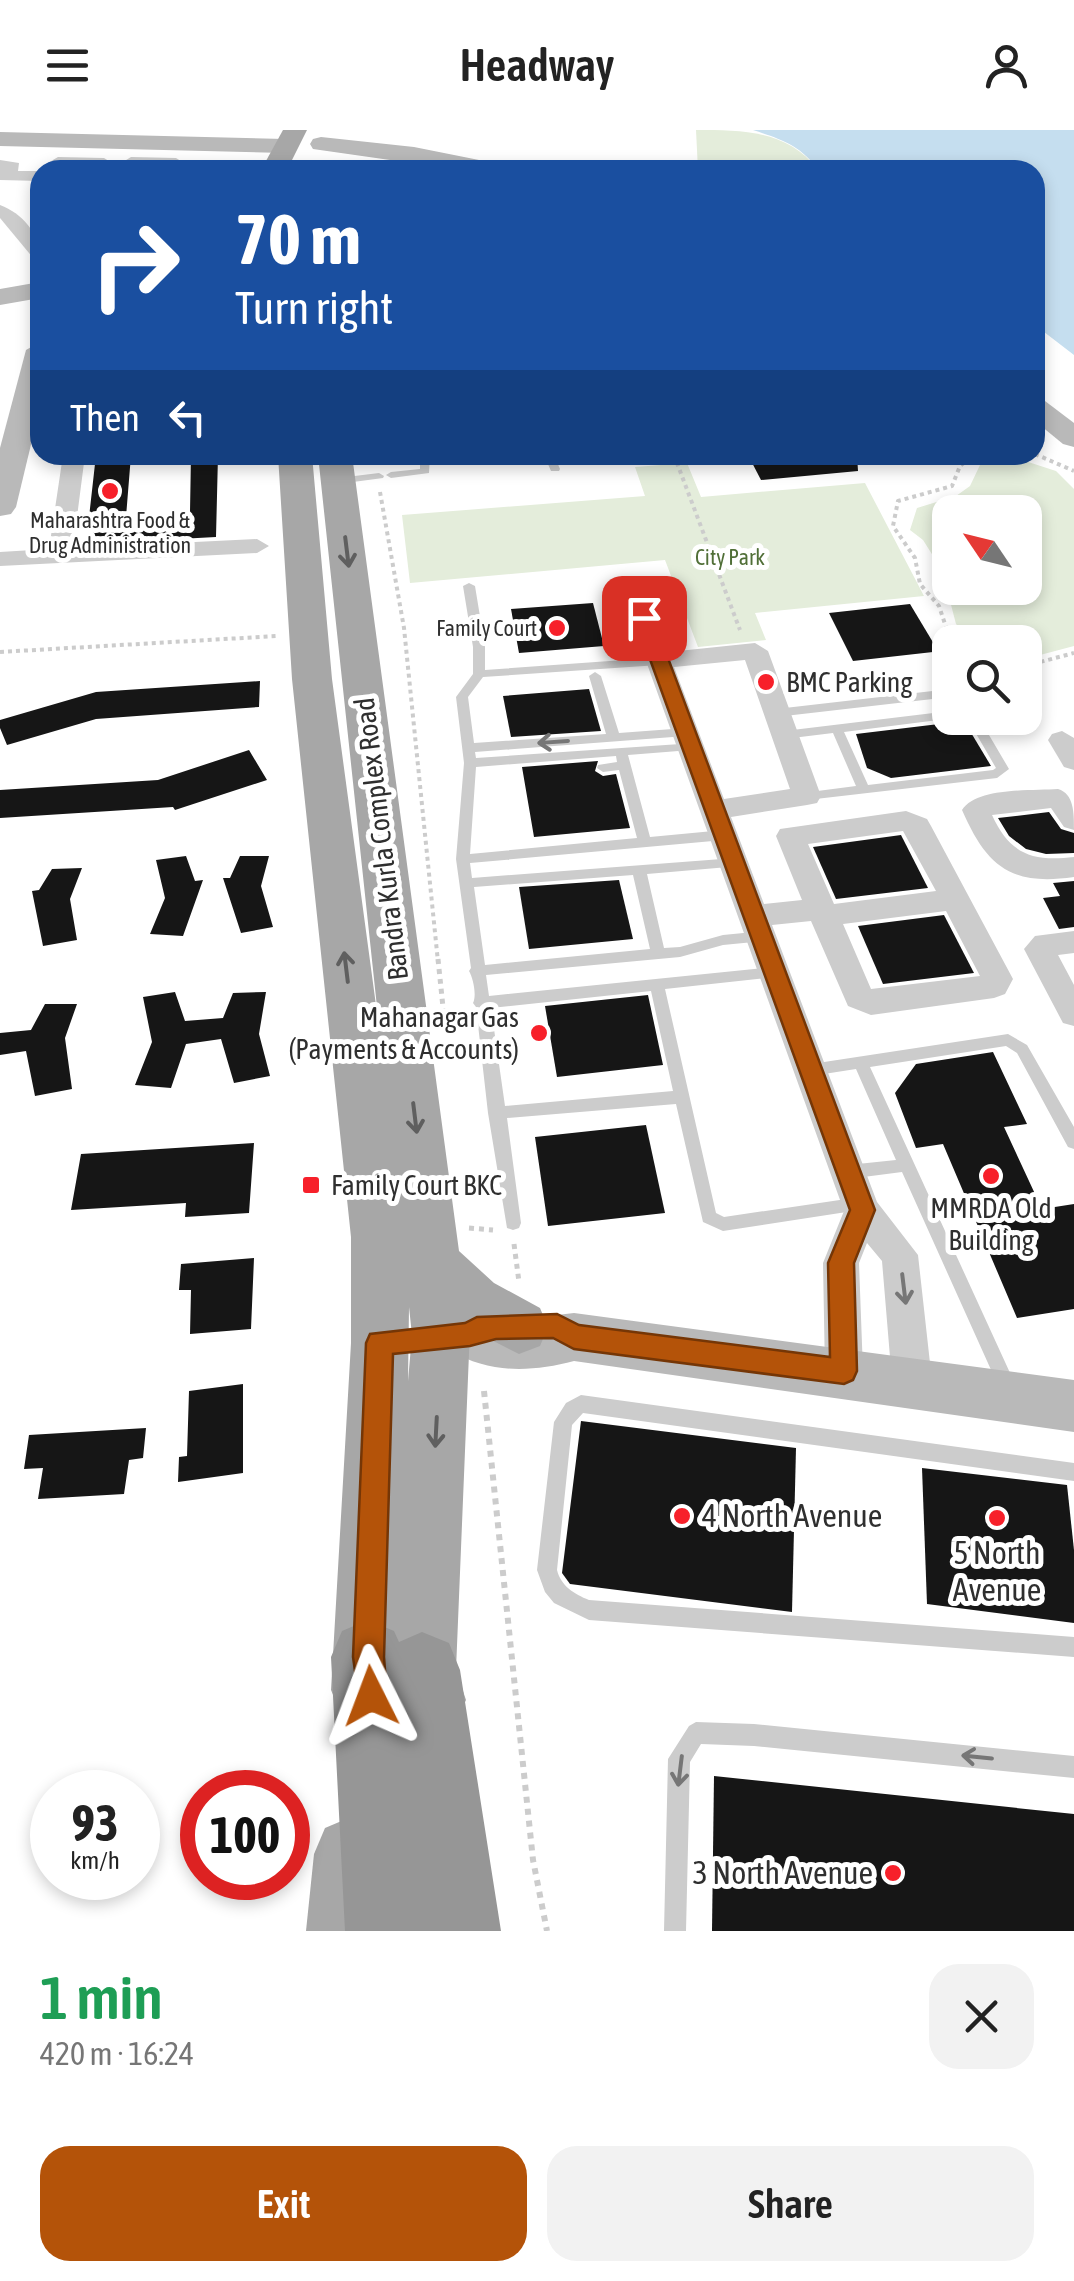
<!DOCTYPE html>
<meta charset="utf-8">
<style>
body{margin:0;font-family:"Asap Condensed",sans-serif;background:#f2f2f2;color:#222;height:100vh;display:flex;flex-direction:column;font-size:38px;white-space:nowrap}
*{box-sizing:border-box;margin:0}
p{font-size:32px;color:#767676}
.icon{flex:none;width:55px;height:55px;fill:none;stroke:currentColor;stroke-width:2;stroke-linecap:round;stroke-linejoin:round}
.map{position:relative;height:1801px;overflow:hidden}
.sheet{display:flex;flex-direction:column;background:#fff;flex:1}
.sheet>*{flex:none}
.guide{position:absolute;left:30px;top:30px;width:1015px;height:305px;border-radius:30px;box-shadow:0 5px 15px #0003;background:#1a4fa0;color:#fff;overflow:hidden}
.needle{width:65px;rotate:305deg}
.tools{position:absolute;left:932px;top:365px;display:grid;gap:20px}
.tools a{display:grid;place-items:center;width:110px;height:110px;border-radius:20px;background:#fff;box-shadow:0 5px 15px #0003;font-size:50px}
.speed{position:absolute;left:30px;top:1640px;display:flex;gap:20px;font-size:50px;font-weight:700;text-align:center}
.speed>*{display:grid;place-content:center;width:130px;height:130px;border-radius:50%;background:#fff;box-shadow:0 5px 15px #0003;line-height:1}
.speed small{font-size:25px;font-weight:400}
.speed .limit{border:15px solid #d22;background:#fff;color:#111}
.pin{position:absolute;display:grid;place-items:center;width:85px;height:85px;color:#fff;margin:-42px;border-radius:20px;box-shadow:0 5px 15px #0006}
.me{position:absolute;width:110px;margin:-55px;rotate:357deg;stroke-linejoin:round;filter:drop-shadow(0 0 8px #0008)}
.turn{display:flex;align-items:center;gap:35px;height:210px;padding:0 40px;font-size:45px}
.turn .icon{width:130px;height:130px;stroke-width:2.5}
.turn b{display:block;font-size:70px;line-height:85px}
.then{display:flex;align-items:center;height:95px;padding:0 40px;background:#0003;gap:20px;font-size:38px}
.round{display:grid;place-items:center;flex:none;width:105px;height:105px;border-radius:30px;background:#f2f2f2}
.summary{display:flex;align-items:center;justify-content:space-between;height:170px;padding:0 40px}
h1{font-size:60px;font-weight:600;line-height:75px;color:#1e9e55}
.primary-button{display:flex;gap:20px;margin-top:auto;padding:20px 40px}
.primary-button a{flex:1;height:115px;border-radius:30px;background:#b45309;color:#fff;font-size:40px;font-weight:600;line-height:115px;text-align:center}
.primary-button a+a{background:#f2f2f2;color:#222}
header{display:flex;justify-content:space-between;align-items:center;height:130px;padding:0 40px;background:#fff;font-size:45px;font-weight:600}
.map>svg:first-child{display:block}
.green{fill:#e4eddb;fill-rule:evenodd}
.water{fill:#c5deef}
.building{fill:#161616}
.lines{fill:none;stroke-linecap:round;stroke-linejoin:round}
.path-far2{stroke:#ccc;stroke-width:4;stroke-dasharray:4 4;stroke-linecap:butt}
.path-far1{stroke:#ccc;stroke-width:5;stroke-dasharray:5 5;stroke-linecap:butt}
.path{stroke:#ccc;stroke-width:6;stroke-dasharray:6 6;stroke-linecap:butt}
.lane{fill:#ccc;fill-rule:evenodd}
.street{fill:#ccc;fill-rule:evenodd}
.secondary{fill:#b9b9b9;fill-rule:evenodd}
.primary{fill:#a7a7a7;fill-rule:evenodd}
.highway{fill:#969696;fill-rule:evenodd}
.oneway{stroke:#5f5f5f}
.oneway2{stroke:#767676}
.route{fill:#b45309;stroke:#753606;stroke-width:2.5}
.poi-dot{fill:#f7202a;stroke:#fff;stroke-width:4}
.labels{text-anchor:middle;stroke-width:10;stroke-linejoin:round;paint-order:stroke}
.far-poi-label{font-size:22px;fill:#2f2f2f;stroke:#fff}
.far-park-label{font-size:22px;fill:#506f37;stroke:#fff}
.poi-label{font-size:28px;fill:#2f2f2f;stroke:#fff;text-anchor:start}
.street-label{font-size:28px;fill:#2f2f2f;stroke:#fff}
.near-poi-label{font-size:32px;fill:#2f2f2f;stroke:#fff;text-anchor:start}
</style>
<header><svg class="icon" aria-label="menu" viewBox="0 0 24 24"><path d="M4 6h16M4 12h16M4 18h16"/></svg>Headway<svg class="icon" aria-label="person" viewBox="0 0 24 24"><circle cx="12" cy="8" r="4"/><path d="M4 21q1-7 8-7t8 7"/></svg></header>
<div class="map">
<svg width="1074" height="1801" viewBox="0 0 1074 1801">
<rect width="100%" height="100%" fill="#fff"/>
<g class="green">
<path d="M696,0C743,0 788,0 818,40H698Z"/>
<path d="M1022,330L1056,341L1074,359V516L1025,529V512H974L956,494L942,440L923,410L910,400L917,378L956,366L970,356L980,335ZM950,382H1025V458H950Z"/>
<polygon points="687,333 701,367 865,353 924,466 755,483 766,510 698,517 665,430 410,453 402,385 645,366 635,337"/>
</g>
<path class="water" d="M753,0H1074V225L1035,195V40H818C801,15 780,9 753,0Z"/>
<g class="building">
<polygon points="96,325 131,325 126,387 190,382 191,325 218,325 216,407 86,414"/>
<polygon points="748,325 857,325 858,341 761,350"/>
<polygon points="593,473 604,516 519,523 511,479"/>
<polygon points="910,474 934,514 933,522 853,531 829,483"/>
<polygon points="260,551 259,577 96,589 7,615 0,598 0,590 96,562"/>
<polygon points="589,559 601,601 511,607 503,566"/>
<polygon points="964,591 991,636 891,648 867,638 856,604"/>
<polygon points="249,620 267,650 175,680 173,677 0,688 0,660 158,650"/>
<polygon points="598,631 595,641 603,646 616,644 630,698 534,707 522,637"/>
<polygon points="1049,682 1061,699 1074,703 1074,723 1046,724 1026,719 1009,706 998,688"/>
<polygon points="901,705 928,758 836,769 813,717"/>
<polygon points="186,726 195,751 203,750 183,806 150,804 165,768 156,730"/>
<polygon points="240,726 269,726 261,756 273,797 241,803 223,748 230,748"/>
<polygon points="82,738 70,769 77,810 43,816 32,761 39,760 52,739"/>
<polygon points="619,750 633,809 529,819 519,757"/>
<polygon points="1074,751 1074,797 1059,799 1043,768 1060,766 1053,753"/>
<polygon points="944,785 974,843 883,854 858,796"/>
<polygon points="175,862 185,891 223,888 233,863 266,862 259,904 270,946 234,953 221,909 186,914 171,958 135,955 152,912 143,867"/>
<polygon points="648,865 663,935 557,947 545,876"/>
<polygon points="45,874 77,874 65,908 72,959 35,966 26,921 0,925 0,903 31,900"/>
<polygon points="993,922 1027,994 1004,997 1042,1079 1074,1074 1074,1179 1017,1188 943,1014 916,1018 895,963 916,934"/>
<polygon points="646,995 665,1083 548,1096 535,1007"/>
<polygon points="254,1013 249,1083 185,1087 186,1073 71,1080 81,1024"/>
<polygon points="254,1128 251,1199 190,1204 191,1160 179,1160 181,1134"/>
<polygon points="243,1254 243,1343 178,1352 179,1327 187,1326 189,1261"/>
<polygon points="581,1291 796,1318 792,1482 570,1454 562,1443"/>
<polygon points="146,1298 143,1328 129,1330 124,1364 38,1369 43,1338 24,1339 29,1305"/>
<polygon points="922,1338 1067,1355 1074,1420 1074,1493 927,1474"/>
<polygon points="714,1646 1074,1684 1074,1801 712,1801"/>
</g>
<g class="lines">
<g class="path-far2">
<polyline points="1035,324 1074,341"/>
<polyline points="674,325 740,500"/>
<polyline points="380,362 404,498 438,832"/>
<polyline points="947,500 939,476 920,454 915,428 893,396 898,371 952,356 960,336 973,325"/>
<polyline points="0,522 277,506"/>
<polyline points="1025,536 1074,523"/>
</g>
<g class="path-far1">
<polyline points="438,829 444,887"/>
<polyline points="469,1098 493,1100"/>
<polyline points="514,1114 519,1152"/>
</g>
<polyline class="path" points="484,1261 533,1730 547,1801"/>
<g class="lane">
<polygon points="420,325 430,325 429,343 391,348 386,345 391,342 420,339"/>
<polygon points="544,325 554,325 560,339 559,341 551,341"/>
<polygon points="379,343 384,346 383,348 338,354 333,351 338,348"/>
<path d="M469,453L475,456L485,517V540L652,528L627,456L633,453L639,456L665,531L659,535L483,547L468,567L474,613L606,604L589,546L595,542L601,546L619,603L686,598L692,602L686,606L475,622L476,628L695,613L697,616L691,620L628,625L650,707L724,700L731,705L724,710L470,733L472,748L735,728L742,733L740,736L647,744L664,818L680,817L723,805L764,801L771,806L764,811L723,815L680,827L486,845L489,866L775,837L780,838L782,842L780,846L775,847L665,859L716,1083L724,1087L860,1067L866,1069L868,1074L866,1079L723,1101L703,1092L676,974L507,988L521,1093L519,1098L513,1100L507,1098L488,983L476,877L473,873C477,865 473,848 469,841L471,838L456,729L464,633L456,567L473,544V517L463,456ZM616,626L617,632L598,635L597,638L603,642L619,640L637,708L470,724L476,637ZM633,745L650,819L485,835L474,757ZM651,861L673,961L505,976L491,878Z"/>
<polygon points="941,514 945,515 950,525 950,542 944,538 935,518"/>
<polygon points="950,559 950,567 776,587 770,583 776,579"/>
<polygon points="950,581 950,588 954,588 844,602 868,655 993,640 996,638 967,588 979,588 1009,639 997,648 807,670 801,666 802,663 856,656 833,603 784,609 778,605 784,601"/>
<polygon points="1008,904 1027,915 1074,997 1074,1019 1068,1017 1017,923 1006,916 870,937 1016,1256 1013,1262 1007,1264 1001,1262 902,1042 848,1049 842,1047 840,1042 842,1037 848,1035 896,1030 856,939 811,946 806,944 803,940 806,936 811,934"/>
<path d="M581,1265L1074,1333V1351L583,1283L572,1295L557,1440C561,1456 574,1464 589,1470L1074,1507V1527L589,1490L554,1473L545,1462L537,1440L554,1292L566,1273Z"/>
<polygon points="696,1592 754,1594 1074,1626 1074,1648 754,1616 701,1614 690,1632 686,1801 664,1801 668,1629 689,1596"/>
</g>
<g class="street">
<polygon points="58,27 104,28 112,33 111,40 62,37 40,40 40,51 0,50 0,30 19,33 18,41 39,41 41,37"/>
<polygon points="176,28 184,33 182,36 131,37 123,32 131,27"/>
<path d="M0,75C24,84 40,105 40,130L34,129L0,88Z"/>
<polygon points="63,325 85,325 73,418 257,409 269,416 257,423 0,436 0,422 49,419"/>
<path d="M755,513L768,521L821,666L817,673L807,675L731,687L764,774L802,770L776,706L780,699L906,681L927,689L931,696L1013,849L1005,864L994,868L871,885L848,876L811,791L772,795L877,1072L918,1125L932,1251L926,1264L912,1269L898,1264L892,1251L882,1131L867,1113L859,1133L863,1241L858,1254L844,1259L830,1254L825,1241L823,1133L844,1081L646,531L659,523ZM745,530L790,659L724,669L674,537ZM903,701L936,761L834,774L808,714ZM946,781L980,846L871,859L843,794Z"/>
<polygon points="1062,601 1074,608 1074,640 1064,637 1048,610 1052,604"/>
<path d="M1058,659C1074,664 1074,682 1074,700L1064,697L1051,678L992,685C1010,724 1032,732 1074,727V747C1011,756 987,737 962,680C977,657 1032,661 1058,659Z"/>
<polygon points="1074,801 1074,823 1058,825 1074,855 1074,896 1063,893 1024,819 1035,806"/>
</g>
<g class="secondary">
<polygon points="0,2 285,9 296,16 285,23 0,16"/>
<polygon points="321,7 414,17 494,33 505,40 460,40 313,19 310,14 313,9"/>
<polygon points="40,152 40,168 0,175 0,159"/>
<polygon points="40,212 40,277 16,377 11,384 0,386 0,318 26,220"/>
<polygon points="1035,268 1045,271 1074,293 1074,317 1063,314 1035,291"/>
<path d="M470,1180L506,1191L574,1183L1074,1250V1302L574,1231C532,1242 490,1244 451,1221L444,1204L451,1187Z"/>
</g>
<g class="primary">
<polygon points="283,0 307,0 287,40 261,40"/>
<path d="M278,325H312L332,549L380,905L318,325H352L459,1121L494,1153L540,1178L548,1197L540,1216L519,1224L470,1199L456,1540L466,1570L455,1594L431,1605L407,1594L396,1568L389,1584L365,1594L341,1584L331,1560L351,1213V1107L292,549ZM409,1177L412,1205L408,1251Z"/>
<polygon points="351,1687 377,1698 388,1724 382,1801 306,1801 314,1724 325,1698"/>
</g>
<polygon class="highway" points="368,1490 394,1501 399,1512 422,1502 449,1513 460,1540 501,1801 345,1801 331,1527 342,1501"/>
</g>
<defs><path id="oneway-shaft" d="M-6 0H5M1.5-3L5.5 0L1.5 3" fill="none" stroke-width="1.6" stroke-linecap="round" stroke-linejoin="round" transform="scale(2.5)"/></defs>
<g class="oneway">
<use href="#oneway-shaft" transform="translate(347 422) rotate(83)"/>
<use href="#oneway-shaft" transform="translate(346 837) rotate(-97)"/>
<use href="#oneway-shaft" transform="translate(415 988) rotate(83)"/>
<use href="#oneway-shaft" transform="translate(436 1302) rotate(93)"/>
</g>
<g class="oneway2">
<use href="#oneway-shaft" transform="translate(553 612) rotate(176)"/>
<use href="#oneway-shaft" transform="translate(904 1159) rotate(83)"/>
<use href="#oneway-shaft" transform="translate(977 1627) rotate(-174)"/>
<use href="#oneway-shaft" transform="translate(680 1641) rotate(97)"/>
</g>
<polygon class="route" points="644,483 653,488 875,1080 854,1133 857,1241 853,1250 844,1254 574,1219 553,1208 496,1209 470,1216 393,1224 384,1527 387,1566 382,1577 371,1582 360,1577 353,1527 366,1213 370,1204 465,1193 477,1187 557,1184 579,1195 830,1227 828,1133 850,1080 635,488"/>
<g class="poi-dot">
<circle cx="110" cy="361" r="10"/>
<circle cx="557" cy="498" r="10"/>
<circle cx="766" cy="552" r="10"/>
<circle cx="539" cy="903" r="10"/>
<circle cx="991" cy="1046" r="10"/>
<rect x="301" y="1045" width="20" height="20" rx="5"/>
<circle cx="682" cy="1386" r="10"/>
<circle cx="997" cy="1388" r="10"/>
<circle cx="893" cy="1743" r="10"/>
</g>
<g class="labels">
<g class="far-poi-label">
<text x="110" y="398">Maharashtra Food &amp;<tspan x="110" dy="25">Drug Administration</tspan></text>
<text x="537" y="506" text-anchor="end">Family Court</text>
</g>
<g class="far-park-label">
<text x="730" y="435">City Park</text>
</g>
<g class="poi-label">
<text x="786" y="562">BMC Parking</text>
<text x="519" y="897" text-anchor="end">Mahanagar Gas<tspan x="519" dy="32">(Payments &amp; Accounts)</tspan></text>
<text x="331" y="1065">Family Court BKC</text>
<text x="991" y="1088" text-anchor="middle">MMRDA Old<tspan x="991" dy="32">Building</tspan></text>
</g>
<g class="street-label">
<text transform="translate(381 709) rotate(-97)" y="10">Bandra Kurla Complex Road</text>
</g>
<g class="near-poi-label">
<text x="702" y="1397">4 North Avenue</text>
<text x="997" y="1434" text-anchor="middle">5 North<tspan x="997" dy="37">Avenue</tspan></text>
<text x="873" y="1754" text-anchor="end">3 North Avenue</text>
</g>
</g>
</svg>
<div class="tools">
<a><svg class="needle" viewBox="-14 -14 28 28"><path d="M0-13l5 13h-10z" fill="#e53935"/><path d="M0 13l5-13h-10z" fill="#767676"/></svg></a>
<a><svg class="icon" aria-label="search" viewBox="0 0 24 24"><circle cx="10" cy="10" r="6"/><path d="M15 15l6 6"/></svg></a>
</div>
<div class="speed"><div>93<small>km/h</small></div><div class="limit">100</div></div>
<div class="pin" style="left:644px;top:488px;background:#d93025"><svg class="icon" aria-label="arrive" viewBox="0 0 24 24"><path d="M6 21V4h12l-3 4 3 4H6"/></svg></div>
<svg class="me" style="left:371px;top:1566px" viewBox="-20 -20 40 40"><path d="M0-17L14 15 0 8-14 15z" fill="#b45309" stroke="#fff" stroke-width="4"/></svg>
<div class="guide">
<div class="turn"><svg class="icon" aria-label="right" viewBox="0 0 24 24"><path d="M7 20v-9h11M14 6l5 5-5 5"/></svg><div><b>70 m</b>Turn right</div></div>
<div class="then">Then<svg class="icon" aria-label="left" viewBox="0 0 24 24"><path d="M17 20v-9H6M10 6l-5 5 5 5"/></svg></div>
</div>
</div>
<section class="sheet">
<div class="summary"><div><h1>1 min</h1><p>420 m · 16:24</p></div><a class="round"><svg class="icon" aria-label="close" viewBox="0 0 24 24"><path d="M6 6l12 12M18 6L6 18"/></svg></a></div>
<div class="primary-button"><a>Exit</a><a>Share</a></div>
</section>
